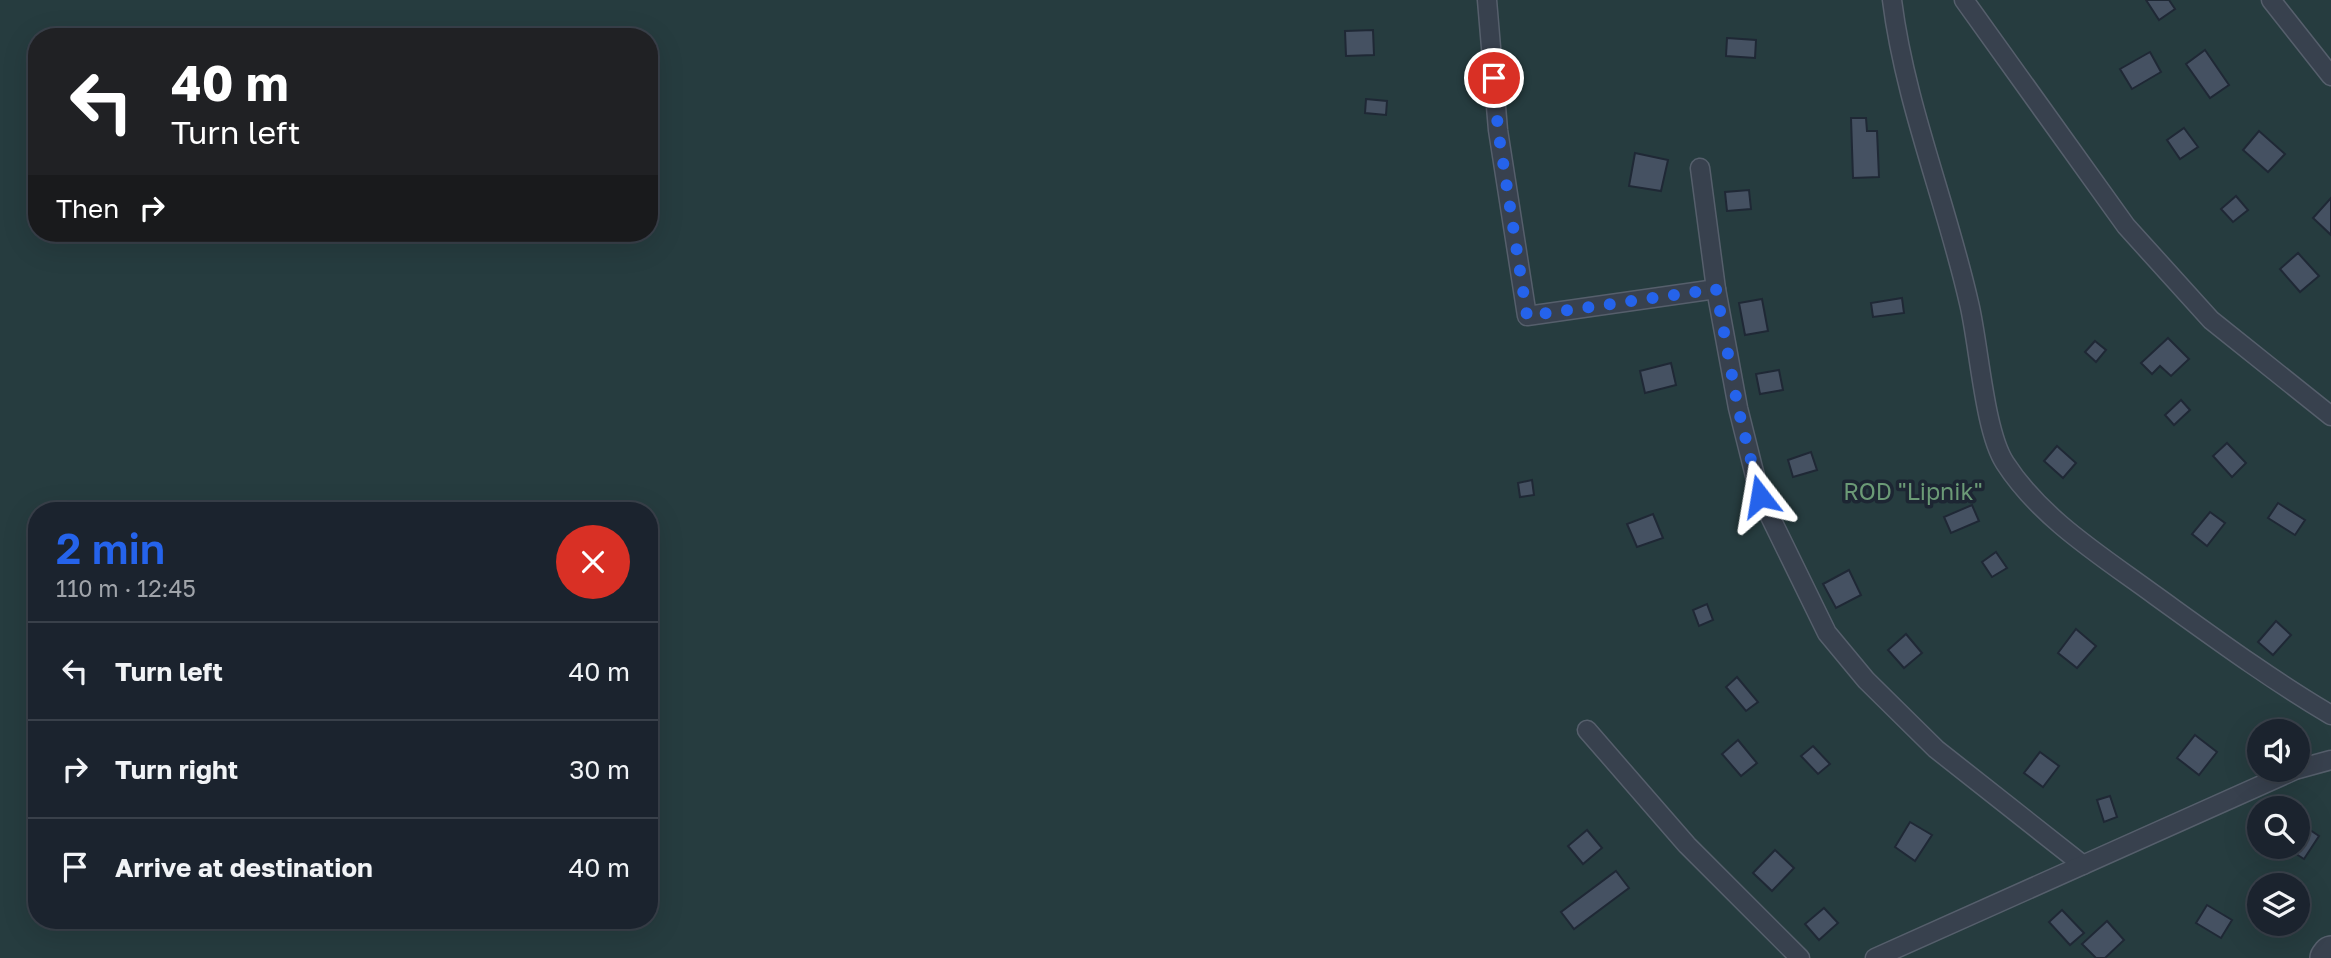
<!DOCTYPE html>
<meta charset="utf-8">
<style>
body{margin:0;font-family:"Golos Text",sans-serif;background:#282f3a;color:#f1f3f6;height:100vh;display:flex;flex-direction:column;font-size:26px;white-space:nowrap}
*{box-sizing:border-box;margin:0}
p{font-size:23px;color:#a0a4aa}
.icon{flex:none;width:38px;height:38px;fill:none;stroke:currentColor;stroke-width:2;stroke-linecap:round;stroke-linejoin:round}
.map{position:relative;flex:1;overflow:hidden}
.details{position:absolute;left:28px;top:502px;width:630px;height:427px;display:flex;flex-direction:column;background:#1b232e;border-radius:28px;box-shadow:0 7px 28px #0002,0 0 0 2px #39404a}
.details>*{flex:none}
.guide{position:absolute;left:28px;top:28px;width:630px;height:214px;border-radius:28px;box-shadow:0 7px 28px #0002,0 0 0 2px #39404a;background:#202124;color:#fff;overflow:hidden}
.controls{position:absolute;left:2247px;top:719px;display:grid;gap:14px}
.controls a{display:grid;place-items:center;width:63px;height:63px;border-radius:50%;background:#1b232e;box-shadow:0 7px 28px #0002,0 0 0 2px #39404a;font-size:35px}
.pin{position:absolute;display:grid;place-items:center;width:60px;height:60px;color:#fff;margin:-30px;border:4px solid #fff;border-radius:50%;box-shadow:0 2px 7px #0007}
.me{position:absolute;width:77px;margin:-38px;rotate:346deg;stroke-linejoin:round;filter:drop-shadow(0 0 5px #0008)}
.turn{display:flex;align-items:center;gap:24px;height:147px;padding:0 28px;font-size:32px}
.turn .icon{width:91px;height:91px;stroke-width:2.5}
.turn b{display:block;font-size:49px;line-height:60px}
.then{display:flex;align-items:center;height:66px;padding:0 28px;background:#0003;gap:14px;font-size:26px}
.round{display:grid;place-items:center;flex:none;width:74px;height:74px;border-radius:37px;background:#282f3a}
.head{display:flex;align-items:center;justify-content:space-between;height:119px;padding:0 28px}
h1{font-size:42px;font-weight:600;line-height:52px;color:#2563eb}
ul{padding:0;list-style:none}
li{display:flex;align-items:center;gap:21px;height:98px;padding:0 28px;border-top:2px solid #39404a}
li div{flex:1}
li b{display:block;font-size:26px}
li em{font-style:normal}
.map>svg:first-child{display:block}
.green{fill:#263c3f;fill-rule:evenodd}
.building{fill:#455162;stroke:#1f2835;stroke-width:2}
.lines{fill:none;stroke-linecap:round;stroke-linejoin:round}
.lane-casing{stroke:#565f6c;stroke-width:21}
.street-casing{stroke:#565f6c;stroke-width:38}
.lane{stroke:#38414e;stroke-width:18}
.street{stroke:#38414e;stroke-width:35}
.route{stroke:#2563eb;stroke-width:12;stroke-dasharray:0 21.6}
.labels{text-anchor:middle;stroke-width:7;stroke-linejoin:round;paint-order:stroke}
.park-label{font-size:23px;fill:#6b9a76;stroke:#1d2633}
</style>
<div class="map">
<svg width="2331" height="958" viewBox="0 0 2331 958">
<rect width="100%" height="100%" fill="#242f3e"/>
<path class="green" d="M0,0H2331V958H0ZM37,37H649V233H37ZM37,511H649V920H37ZM2259,732H2298V770H2259ZM2259,808H2298V847H2259ZM2259,886H2298V924H2259Z"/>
<g class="building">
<polygon points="2146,0 2169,0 2175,9 2159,20"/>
<polygon points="1373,30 1374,55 1346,56 1345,31"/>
<polygon points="1727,38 1756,40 1755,58 1726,56"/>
<polygon points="2205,50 2229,85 2210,98 2186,64"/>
<polygon points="2150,52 2161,72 2132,89 2120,69"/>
<polygon points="1366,99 1387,101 1386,115 1365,113"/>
<polygon points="1851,118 1866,118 1867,131 1877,131 1879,177 1853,178"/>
<polygon points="2184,128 2198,147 2180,159 2167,140"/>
<polygon points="2259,131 2285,154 2268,172 2243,150"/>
<polygon points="1635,153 1668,160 1661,191 1629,186"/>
<polygon points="1749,190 1751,209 1727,211 1725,192"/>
<polygon points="2236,196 2248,210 2233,222 2221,209"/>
<polygon points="2331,198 2331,235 2313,218"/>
<polygon points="2298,253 2319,276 2300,292 2280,269"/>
<polygon points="1902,298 1904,313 1873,317 1871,303"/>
<polygon points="1762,299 1768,331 1745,335 1739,303"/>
<polygon points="2168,338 2189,359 2171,376 2160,366 2152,374 2141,363"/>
<polygon points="2095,341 2106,350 2096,362 2085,352"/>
<polygon points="1671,363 1676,385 1645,393 1640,371"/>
<polygon points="1779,370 1783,390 1760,394 1756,374"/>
<polygon points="2181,400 2190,410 2174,425 2165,415"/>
<polygon points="2227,443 2246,463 2232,477 2213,456"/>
<polygon points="2057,446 2076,463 2063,478 2044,461"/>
<polygon points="1811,452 1817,470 1793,477 1788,460"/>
<polygon points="1532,480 1534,495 1520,497 1518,483"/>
<polygon points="2278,503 2305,520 2295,535 2268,518"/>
<polygon points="1972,505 1979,521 1951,533 1944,517"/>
<polygon points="2210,512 2225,523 2207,546 2192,534"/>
<polygon points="1653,514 1663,538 1637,547 1627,524"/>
<polygon points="1996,552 2007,568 1992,577 1982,562"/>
<polygon points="1849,570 1861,595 1836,608 1823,584"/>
<polygon points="1707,604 1713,620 1699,626 1693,610"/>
<polygon points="2276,621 2291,635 2273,655 2258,642"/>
<polygon points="2076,629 2096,646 2077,668 2058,653"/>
<polygon points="1906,634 1922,653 1904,668 1888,650"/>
<polygon points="1737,677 1758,702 1746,711 1726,687"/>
<polygon points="2195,735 2217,752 2199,775 2177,758"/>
<polygon points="1738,740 1757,763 1741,776 1722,754"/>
<polygon points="1813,746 1830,764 1818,774 1801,756"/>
<polygon points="2040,752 2059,766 2043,787 2024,773"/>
<polygon points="2110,796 2117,817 2104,822 2097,800"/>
<polygon points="1910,822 1932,835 1915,861 1895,847"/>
<polygon points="2298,822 2319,836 2304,859 2285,847 2298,847"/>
<polygon points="1587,830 1602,848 1583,864 1568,846"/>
<polygon points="1775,850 1794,868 1772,891 1753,873"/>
<polygon points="1616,871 1629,888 1574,929 1561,912"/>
<polygon points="2207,905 2232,920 2221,938 2196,923"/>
<polygon points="1824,908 1838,923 1819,940 1805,924"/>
<polygon points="2062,910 2084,933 2070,945 2049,922"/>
<polygon points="2107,921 2124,940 2105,958 2096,958 2082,944"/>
</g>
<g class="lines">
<g class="lane-casing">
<g id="lane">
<polyline points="1487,0 1498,130 1527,316 1716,289"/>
<path d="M1892,0C1905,104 1946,201 1969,303C1979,344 1984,431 2005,463C2041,519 2103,557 2156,596C2213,637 2270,679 2331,715"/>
<polyline points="1964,0 2126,226 2211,320 2331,416"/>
<polyline points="2271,0 2331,76"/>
<polyline points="1700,168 1716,289 1738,408 1760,496 1827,633 1866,680 1936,749 2083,865"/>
<polyline points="1587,730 1687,845 1800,958"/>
<polyline points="2298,769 2331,760"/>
<polyline points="1875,958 2295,770"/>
</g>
</g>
<g class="street-casing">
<polyline id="street" points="2328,958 2331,954"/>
</g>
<use href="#lane" class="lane"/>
<use href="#street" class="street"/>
</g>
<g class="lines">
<polyline class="route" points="1494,78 1498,130 1527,316 1716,289 1738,408 1760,496"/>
</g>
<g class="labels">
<g class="park-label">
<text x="1913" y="500">ROD "Lipnik"</text>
</g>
</g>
</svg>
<div class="controls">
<a><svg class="icon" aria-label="sound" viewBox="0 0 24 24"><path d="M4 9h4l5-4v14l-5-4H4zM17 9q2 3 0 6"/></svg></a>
<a><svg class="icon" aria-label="search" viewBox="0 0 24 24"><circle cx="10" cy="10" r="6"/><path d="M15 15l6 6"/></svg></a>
<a><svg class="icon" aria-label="layers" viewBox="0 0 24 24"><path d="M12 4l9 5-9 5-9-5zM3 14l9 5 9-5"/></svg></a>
</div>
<div class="pin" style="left:1494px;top:78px;background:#d93025"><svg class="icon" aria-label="arrive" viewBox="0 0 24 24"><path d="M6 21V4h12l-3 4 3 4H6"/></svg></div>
<svg class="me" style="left:1760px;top:496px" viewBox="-20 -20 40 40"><path d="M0-17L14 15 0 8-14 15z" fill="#2563eb" stroke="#fff" stroke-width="4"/></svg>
<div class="guide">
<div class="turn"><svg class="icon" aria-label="left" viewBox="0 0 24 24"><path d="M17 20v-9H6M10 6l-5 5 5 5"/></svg><div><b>40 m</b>Turn left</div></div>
<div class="then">Then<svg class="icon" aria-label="right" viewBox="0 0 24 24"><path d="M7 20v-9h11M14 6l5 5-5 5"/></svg></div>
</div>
<section class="details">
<div class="head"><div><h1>2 min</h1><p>110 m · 12:45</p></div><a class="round" style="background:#d93025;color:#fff"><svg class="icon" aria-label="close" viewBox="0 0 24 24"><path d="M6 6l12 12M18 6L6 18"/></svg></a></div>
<ul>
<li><svg class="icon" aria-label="left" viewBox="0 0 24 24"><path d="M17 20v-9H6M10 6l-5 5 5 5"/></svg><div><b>Turn left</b></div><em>40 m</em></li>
<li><svg class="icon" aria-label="right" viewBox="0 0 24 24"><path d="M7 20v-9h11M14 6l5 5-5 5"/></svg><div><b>Turn right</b></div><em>30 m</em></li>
<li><svg class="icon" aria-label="arrive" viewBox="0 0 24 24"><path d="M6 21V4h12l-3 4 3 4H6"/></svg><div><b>Arrive at destination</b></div><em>40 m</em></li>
</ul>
</section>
</div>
